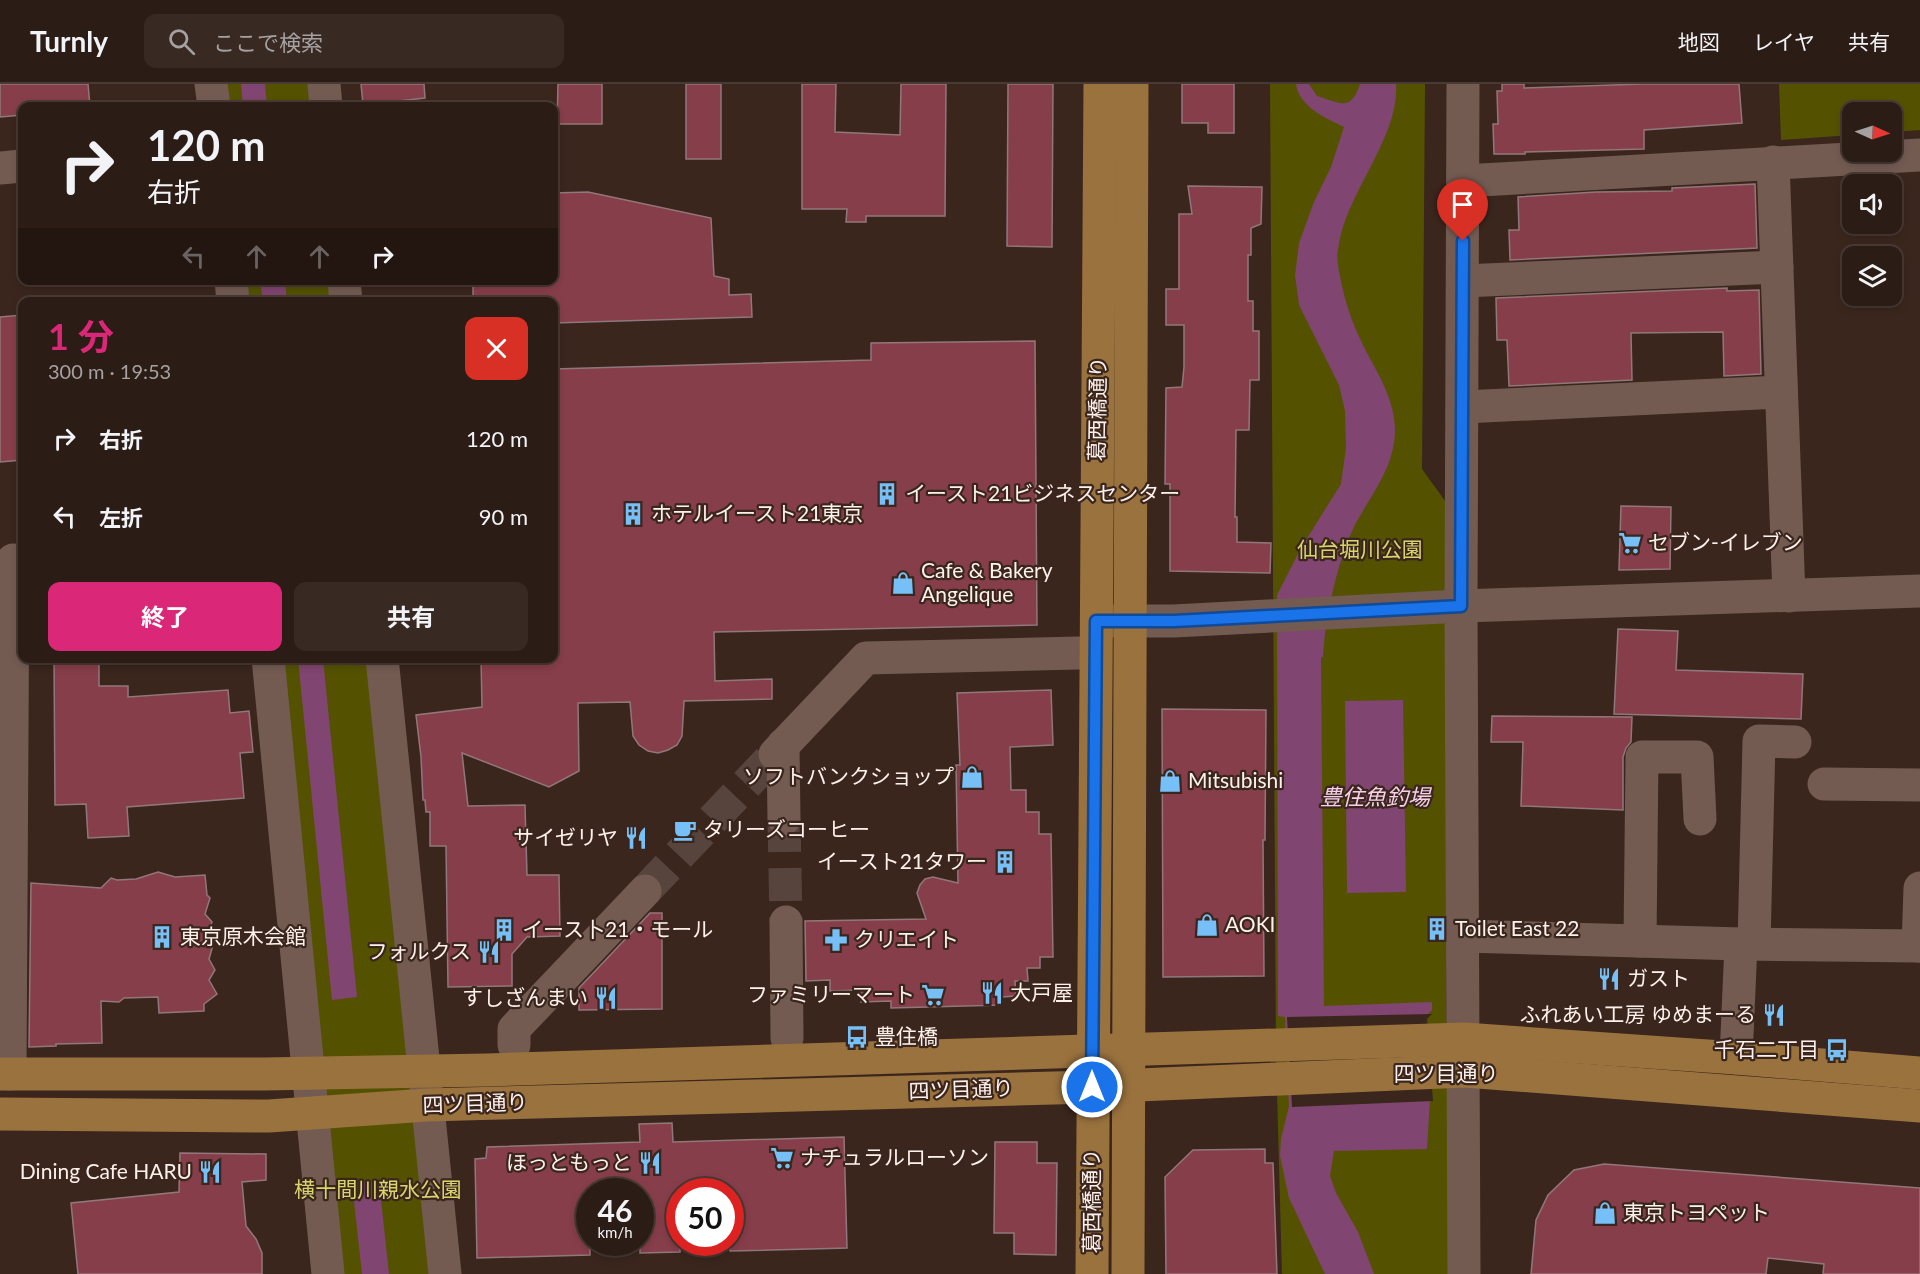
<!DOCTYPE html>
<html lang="ja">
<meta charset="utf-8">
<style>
body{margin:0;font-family:Lato,"Noto Sans JP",sans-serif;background:#382923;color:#f1f3f6;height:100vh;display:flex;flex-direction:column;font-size:22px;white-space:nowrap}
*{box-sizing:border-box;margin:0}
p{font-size:20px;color:#a6a1a1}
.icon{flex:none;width:33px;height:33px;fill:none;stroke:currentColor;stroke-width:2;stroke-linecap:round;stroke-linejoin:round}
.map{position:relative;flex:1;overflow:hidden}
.drawer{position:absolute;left:18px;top:213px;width:540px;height:366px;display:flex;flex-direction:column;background:#2c1c16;border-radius:12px;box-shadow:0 3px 9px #0003,0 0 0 2px #483a35}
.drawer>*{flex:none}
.hud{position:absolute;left:18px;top:18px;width:540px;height:183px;border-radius:12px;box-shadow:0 3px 9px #0003,0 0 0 2px #483a35;background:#2c1c16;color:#f1f3f6;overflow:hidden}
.needle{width:39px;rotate:93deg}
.fabs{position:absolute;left:1842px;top:18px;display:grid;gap:12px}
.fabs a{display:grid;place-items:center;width:60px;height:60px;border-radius:12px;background:#2c1c16;box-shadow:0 3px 9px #0003,0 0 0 2px #483a35;font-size:30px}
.speed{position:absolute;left:576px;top:1094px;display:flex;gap:12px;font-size:30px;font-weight:700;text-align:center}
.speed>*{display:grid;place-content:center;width:78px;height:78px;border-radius:50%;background:#2c1c16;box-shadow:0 3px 9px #0003,0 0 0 2px #483a35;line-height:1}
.speed small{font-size:15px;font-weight:400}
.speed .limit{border:9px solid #d22;background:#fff;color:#111}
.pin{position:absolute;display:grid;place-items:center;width:51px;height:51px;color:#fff;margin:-62px -26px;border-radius:50% 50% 50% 0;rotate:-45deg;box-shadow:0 0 6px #0007}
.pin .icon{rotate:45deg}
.me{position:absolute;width:66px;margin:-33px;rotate:0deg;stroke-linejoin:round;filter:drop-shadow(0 0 4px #0008)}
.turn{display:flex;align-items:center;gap:21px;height:126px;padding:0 30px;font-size:27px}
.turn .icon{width:78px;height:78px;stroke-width:2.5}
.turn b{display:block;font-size:42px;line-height:51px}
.lanes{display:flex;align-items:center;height:57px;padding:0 30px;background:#0003;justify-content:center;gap:30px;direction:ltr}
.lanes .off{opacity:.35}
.round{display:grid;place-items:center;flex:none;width:63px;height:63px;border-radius:12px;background:#382923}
.summary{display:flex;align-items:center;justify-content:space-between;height:102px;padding:0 30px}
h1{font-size:36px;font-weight:700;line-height:45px;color:#db2777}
.action{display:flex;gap:12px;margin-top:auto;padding:12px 30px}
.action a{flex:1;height:69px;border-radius:12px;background:#db2777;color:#fff;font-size:24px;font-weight:700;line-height:69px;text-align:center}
.action a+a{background:#382923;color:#f1f3f6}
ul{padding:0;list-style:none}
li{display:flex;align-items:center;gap:18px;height:78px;padding:0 30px}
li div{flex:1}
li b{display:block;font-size:22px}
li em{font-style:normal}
header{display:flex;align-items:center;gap:36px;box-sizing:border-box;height:84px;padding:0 30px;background:#2c1c16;border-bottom:2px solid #483a35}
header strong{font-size:28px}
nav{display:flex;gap:33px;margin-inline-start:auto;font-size:21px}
.search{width:420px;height:54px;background:#382923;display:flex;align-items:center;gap:15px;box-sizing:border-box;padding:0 21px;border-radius:12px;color:#a6a1a1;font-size:22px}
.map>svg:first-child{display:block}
.green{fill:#545200}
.water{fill:#804570}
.pier{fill:#3a261d}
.building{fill:#863e4a;stroke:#92777a;stroke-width:1.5}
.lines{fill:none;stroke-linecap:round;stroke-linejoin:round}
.minor-tunnel{stroke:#57443c;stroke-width:33;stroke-dasharray:33 16;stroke-linecap:butt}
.minor{stroke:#735b52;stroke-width:33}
.major{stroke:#9a723e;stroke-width:33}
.route-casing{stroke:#114b97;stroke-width:15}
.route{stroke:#1a73e8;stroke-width:10}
.labels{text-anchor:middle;stroke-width:4.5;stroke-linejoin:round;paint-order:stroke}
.street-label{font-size:21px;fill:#fef0eb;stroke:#3a261d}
.poi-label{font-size:21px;fill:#fef0eb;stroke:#3a261d;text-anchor:start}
.park-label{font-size:21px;fill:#d8d56b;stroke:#3a261d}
.water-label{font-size:22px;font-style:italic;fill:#f5d0e8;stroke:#3a261d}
</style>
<header>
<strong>Turnly</strong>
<div class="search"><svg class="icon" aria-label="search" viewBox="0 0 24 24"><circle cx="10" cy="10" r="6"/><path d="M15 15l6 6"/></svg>ここで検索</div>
<nav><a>地図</a><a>レイヤ</a><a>共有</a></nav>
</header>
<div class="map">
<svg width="1920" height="1190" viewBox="0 0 1920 1190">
<rect width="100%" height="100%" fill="#3a261d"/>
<g class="green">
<polygon points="222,0 314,0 316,22 224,22"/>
<polygon points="1270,0 1425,0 1422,385 1448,421 1446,918 1451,1190 1282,1190 1276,971"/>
<polygon points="1779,0 1920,0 1920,46 1892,48 1892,28 1852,28 1852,51 1781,56"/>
<polygon points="241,197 334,197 336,217 244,217"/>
<polygon points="278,575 372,575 435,1190 338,1190"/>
</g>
<g class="water">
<polygon points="241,0 265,0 267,22 243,22"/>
<path d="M1296,0H1309L1317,12C1340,19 1351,28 1360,0H1396C1400,54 1344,111 1338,166C1336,175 1339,188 1341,197C1345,218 1352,238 1361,257C1377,290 1400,320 1394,359C1389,392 1367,416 1353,445C1337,480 1325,534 1323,573H1321L1324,922L1432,918V926L1424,934L1430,1015L1427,1065L1334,1067L1330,1092L1336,1109L1358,1148L1374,1190H1325L1289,1114L1280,1072L1281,1055L1289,1022L1285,933L1278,932L1277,511L1301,464L1341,400L1346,364L1345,327L1339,301L1299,221L1295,191L1299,159L1314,118L1331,83L1344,43C1326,34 1299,23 1296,0Z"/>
<polygon points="260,197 285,197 287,217 263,217"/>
<polygon points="298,575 323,575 357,913 332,916"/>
<polygon points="1403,616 1406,808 1347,809 1345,617"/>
<polygon points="379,1097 389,1190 362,1190 352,1099"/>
</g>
<polygon class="pier" points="1432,930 1427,935 1433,1017 1292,1023 1287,933"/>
<g class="building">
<polygon points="0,0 88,0 90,22 22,22 22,31 0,33"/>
<polygon points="361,0 424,0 425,14 363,21"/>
<polygon points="558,0 602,0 602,40 557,40"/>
<rect x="686" y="0" width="35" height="75"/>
<polygon points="802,0 836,0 835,48 900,51 901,0 946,0 945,132 866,132 866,138 846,138 847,125 802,125"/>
<polygon points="1008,0 1053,0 1052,163 1007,162"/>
<polygon points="1182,0 1234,0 1234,49 1208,49 1208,39 1182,39"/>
<polygon points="1502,0 1524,0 1524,4 1642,0 1739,0 1742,39 1644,46 1644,65 1525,68 1525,70 1494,70 1493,40 1498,40 1497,7 1502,7"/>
<polygon points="1755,100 1757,164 1510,176 1509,146 1519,146 1518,113 1596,108 1672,107 1672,104"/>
<polygon points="1188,102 1262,103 1261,140 1251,144 1251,171 1248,171 1248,217 1253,217 1253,247 1259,247 1259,296 1250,296 1249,346 1236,346 1235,433 1237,433 1237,458 1271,459 1270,489 1170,487 1170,400 1165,400 1166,304 1182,303 1184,283 1184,241 1166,241 1166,205 1179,205 1179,130 1192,130"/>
<polygon points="588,108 711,134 714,192 729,195 729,211 751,210 752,233 554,239 554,218 473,218 473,196 554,196 554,109"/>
<polygon points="1727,204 1727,207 1759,206 1761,290 1724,292 1723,248 1631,249 1632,296 1509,302 1507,256 1497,256 1496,214"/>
<polygon points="22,231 22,376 0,378 0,233"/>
<polygon points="1035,257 1037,541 714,548 715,597 772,595 772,615 684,617 682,652 677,661 668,666 658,669 648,667 639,661 633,652 630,618 578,619 579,687 549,703 462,669 468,722 525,721 527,791 559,791 560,852 527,853 512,870 512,902 448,903 446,762 430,762 430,728 426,728 425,716 423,716 421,673 416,631 482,623 481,574 554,574 554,285 871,276 871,259"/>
<polygon points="1621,422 1671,423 1670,485 1619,486"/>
<polygon points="1618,545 1678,547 1676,586 1803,590 1801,635 1614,630"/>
<polygon points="54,574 99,574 99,602 128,602 128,613 228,606 230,629 249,627 253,668 240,669 244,714 127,723 129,752 88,754 86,720 55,721"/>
<polygon points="1051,606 1053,661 1010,663 1011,706 1026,706 1026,728 1039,728 1039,750 1051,750 1053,873 1040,873 1040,884 1027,884 1028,897 1015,897 1016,912 1002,913 1002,921 891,924 891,917 861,918 861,906 830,907 830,896 806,897 805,837 926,835 917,809 920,801 925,795 933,793 958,799 956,681 960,681 957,609"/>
<polygon points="1162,625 1266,626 1265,756 1263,756 1264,892 1163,893"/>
<polygon points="1492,632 1632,633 1631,658 1626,664 1623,673 1623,726 1521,722 1523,658 1491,658"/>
<polygon points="158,788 175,793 205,791 207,811 210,814 205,830 212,838 206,854 213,861 209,875 215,886 209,896 217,910 204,920 204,927 159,929 158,913 124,914 119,918 101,917 102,959 56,960 56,962 29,963 31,799 101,804 111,794 117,796 136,795"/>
<polygon points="650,829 662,829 662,925 579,926 579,904"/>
<polygon points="672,1039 673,1058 844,1053 847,1164 730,1167 730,1107 680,1107 680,1168 640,1169 640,1107 590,1107 590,1171 477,1174 475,1075 486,1074 487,1063 640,1058 639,1040"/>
<polygon points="995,1058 1037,1058 1037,1079 1057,1079 1056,1171 1014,1170 1014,1149 994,1149"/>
<polygon points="1265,1065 1265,1079 1273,1079 1277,1190 1166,1190 1165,1093 1193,1066"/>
<polygon points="180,1069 266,1070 266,1096 242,1098 246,1142 256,1155 262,1169 262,1190 78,1190 71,1119 179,1108"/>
<polygon points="1604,1080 1920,1104 1920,1190 1823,1190 1824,1180 1768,1174 1766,1190 1531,1190 1536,1136 1548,1111 1574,1086"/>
</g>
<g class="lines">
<g class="minor-tunnel">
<polyline points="784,735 786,838"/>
<polyline points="645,807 775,670"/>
</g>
<g class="minor">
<polyline points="211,0 214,22"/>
<polyline points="324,0 326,22"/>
<polyline points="1463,0 1461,522 1464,1190"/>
<polyline points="1773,78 1789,512"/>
<polyline points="0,84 22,82"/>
<polyline points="1463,97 1920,71"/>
<polyline points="231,196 233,218"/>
<polyline points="344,196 346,218"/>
<polyline points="1463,197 1777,183"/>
<polyline points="1463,323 1781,308"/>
<polyline points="1101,537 1174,537 1461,522 1920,507"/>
<polyline points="268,574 328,1190"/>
<polyline points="382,574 445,1190"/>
<polyline points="783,661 784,735"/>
<polyline points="775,670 866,574 1078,569"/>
<polyline points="1824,700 1920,701"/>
<polyline points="786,838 787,954"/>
<polyline points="1463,852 1741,860 1920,862"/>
<polyline points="1640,857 1642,673 1697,673 1700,735"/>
<polyline points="1754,860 1759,657 1795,658"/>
<polyline points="1918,862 1920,804"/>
<polyline points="514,961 514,945 645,807"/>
<polyline points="1736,974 1741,860"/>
<polyline points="10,990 13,476"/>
</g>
<g class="major">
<polyline points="0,990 264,990 487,986 1464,955 1736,974 1920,989"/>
<polyline points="0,1030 269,1032 427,1021 1092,1003 1465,987 1920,1022"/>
<polyline points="1092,1190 1100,0"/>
<polyline points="1128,1190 1132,0"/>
</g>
</g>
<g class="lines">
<g class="route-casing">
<polyline id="route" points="1092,1003 1096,537 1174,537 1461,522 1463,157"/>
</g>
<use href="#route" class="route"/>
</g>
<defs>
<g id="building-bare" transform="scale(1.8)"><path d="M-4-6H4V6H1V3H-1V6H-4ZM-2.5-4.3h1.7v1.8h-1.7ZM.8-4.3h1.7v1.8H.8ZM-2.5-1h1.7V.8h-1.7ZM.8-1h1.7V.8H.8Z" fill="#76c0f7" stroke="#3a261d" stroke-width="2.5" paint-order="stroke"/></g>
<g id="supermarket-bare" transform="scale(1.8)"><path d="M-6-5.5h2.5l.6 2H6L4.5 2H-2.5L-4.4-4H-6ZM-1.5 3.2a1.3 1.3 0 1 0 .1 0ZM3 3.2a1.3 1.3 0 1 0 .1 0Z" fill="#76c0f7" stroke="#3a261d" stroke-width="2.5" paint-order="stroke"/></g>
<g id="shop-bare" transform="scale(1.8)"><path d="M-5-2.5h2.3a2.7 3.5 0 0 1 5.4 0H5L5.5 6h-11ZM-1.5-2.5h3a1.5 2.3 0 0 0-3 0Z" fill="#76c0f7" stroke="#3a261d" stroke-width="2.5" paint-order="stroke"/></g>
<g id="cafe-bare" transform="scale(1.8)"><path d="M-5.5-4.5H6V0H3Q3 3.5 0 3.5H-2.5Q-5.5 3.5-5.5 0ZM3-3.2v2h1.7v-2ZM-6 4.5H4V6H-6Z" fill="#76c0f7" stroke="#3a261d" stroke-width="2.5" paint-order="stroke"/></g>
<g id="restaurant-bare" transform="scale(1.8)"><path d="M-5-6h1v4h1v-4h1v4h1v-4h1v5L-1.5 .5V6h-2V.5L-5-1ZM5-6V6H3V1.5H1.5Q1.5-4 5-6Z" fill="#76c0f7" stroke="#3a261d" stroke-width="2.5" paint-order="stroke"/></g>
<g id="pharmacy-bare" transform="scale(1.8)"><path d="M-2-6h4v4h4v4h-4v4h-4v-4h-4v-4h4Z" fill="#76c0f7" stroke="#3a261d" stroke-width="2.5" paint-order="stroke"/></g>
<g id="bus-bare" transform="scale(1.8)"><path d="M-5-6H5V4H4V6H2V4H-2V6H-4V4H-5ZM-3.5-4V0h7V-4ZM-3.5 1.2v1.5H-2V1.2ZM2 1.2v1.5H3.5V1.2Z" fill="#76c0f7" stroke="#3a261d" stroke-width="2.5" paint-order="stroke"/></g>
</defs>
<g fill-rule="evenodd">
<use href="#building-bare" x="887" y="410"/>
<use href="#building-bare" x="633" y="430"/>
<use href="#supermarket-bare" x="1630" y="459"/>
<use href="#shop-bare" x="903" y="499"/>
<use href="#shop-bare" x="972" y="693"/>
<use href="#shop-bare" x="1170" y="697"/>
<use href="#cafe-bare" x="685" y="746"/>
<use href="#restaurant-bare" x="636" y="754"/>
<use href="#building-bare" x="1005" y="778"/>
<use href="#shop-bare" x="1207" y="841"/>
<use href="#building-bare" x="1437" y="845"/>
<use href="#building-bare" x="504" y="846"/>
<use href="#building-bare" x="162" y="853"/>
<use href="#pharmacy-bare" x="836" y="856"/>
<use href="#restaurant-bare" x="489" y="868"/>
<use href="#restaurant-bare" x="1609" y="895"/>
<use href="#restaurant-bare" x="992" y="909"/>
<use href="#supermarket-bare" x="933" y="911"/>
<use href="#restaurant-bare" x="606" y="914"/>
<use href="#restaurant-bare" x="1774" y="931"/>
<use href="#bus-bare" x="857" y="953"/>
<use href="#bus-bare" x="1837" y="966"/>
<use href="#supermarket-bare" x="782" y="1074"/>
<use href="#restaurant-bare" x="650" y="1079"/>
<use href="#restaurant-bare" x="210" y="1088"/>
<use href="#shop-bare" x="1605" y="1129"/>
</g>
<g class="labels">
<g class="street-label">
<text transform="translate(1098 325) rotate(-89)" y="7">葛西橋通り</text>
<text x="1446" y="997">四ツ目通り</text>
<text transform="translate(961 1006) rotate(-2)" y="7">四ツ目通り</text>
<text transform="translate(475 1020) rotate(-2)" y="7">四ツ目通り</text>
<text transform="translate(1092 1117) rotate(-90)" y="7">葛西橋通り</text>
</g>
<g class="poi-label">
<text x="905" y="417">イースト21ビジネスセンター</text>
<text x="651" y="437">ホテルイースト21東京</text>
<text x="1648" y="466">セブン-イレブン</text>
<text x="921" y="494">Cafe &amp; Bakery<tspan x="921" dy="24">Angelique</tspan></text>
<text x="954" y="700" text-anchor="end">ソフトバンクショップ</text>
<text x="1188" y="704">Mitsubishi</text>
<text x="703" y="753">タリーズコーヒー</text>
<text x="618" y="761" text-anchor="end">サイゼリヤ</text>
<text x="987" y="785" text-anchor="end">イースト21タワー</text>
<text x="1225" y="848">AOKI</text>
<text x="1455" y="852">Toilet East 22</text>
<text x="522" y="853">イース卜21・モール</text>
<text x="180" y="860">東京原木会館</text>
<text x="854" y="863">クリエイト</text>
<text x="471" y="875" text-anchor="end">フォルクス</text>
<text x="1627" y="902">ガスト</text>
<text x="1010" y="916">大戸屋</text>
<text x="915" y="918" text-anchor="end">ファミリーマート</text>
<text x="588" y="921" text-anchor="end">すしざんまい</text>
<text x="1756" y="938" text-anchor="end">ふれあい工房 ゆめまーる</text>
<text x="875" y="960">豊住橋</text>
<text x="1819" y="973" text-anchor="end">千石二丁目</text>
<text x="800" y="1081">ナチュラルローソン</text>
<text x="632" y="1086" text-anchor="end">ほっともっと</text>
<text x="192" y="1095" text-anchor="end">Dining Cafe HARU</text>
<text x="1623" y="1136">東京トヨペット</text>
</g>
<g class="park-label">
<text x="1360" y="473">仙台堀川公園</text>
<text x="378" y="1113">横十間川親水公園</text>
</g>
<g class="water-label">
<text x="1375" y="721">豊住魚釣場</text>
</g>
</g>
</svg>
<div class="fabs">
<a><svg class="needle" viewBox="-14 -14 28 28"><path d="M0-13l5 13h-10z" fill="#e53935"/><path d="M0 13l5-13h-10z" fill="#a6a1a1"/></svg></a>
<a><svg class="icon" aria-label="sound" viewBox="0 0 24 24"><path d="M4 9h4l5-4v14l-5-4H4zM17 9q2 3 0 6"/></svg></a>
<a><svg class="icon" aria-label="layers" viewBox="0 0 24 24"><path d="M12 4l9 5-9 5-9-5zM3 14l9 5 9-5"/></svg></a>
</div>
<div class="speed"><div>46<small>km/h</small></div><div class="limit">50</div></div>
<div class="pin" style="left:1463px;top:157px;background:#d93025"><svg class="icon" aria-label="arrive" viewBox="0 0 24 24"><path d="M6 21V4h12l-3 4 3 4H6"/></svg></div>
<svg class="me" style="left:1092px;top:1003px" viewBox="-20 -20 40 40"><circle r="17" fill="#1a73e8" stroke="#fff" stroke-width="3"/><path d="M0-11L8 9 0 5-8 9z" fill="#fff"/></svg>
<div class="hud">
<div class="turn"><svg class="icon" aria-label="right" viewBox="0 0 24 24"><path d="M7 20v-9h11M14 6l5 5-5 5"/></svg><div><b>120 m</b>右折</div></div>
<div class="lanes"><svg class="icon off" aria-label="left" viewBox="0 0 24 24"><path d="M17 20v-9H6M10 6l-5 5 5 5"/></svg><svg class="icon off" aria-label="ahead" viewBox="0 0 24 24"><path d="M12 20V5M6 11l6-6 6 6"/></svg><svg class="icon off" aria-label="ahead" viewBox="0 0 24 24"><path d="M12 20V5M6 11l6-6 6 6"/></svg><svg class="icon" aria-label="right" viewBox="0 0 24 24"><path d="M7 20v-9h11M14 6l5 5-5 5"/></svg></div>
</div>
<section class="drawer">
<div class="summary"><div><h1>1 分</h1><p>300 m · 19:53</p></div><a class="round" style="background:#d93025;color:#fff"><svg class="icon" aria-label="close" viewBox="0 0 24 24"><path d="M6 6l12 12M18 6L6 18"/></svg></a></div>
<ul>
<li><svg class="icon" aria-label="right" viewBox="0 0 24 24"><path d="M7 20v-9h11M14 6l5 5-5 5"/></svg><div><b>右折</b></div><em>120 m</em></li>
<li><svg class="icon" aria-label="left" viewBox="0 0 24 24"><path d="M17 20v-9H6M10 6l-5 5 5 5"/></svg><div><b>左折</b></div><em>90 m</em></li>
</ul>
<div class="action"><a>終了</a><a>共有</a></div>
</section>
</div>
